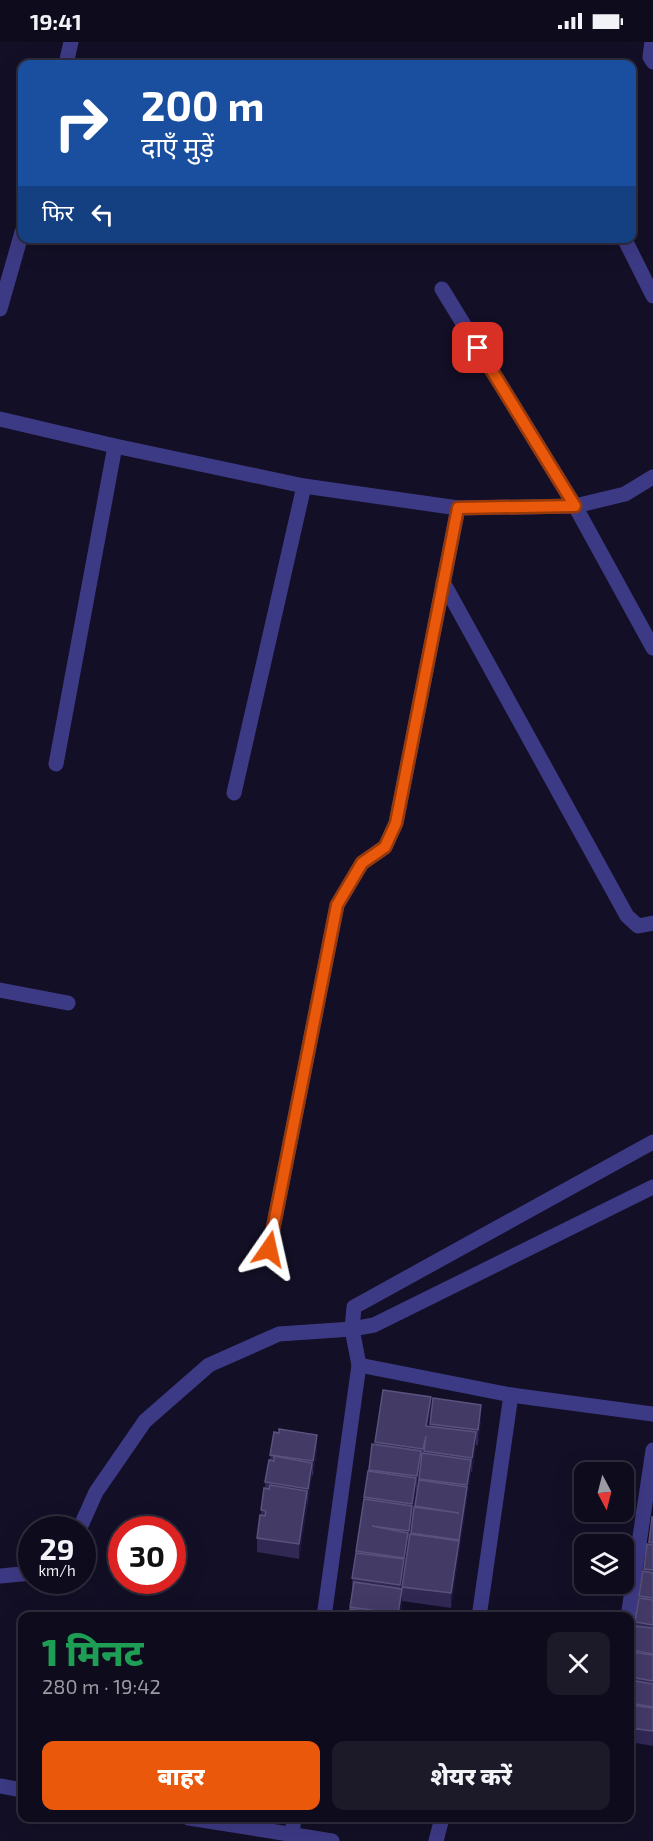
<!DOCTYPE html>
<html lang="hi">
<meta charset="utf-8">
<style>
body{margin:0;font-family:"Exo 2","Noto Sans Devanagari",sans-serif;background:#1c1929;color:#f1f3f6;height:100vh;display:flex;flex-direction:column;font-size:22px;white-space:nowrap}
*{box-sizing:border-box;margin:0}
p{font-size:20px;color:#9b9ba3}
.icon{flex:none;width:33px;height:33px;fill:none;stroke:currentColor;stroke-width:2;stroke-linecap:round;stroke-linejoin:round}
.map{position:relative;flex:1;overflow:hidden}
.side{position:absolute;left:18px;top:1570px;width:616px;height:210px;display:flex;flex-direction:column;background:#0e0b1c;border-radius:12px;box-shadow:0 6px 24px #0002,0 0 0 2px #2e2b3b}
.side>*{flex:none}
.guide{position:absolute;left:18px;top:18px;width:618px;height:183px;border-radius:12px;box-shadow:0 6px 24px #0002,0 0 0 2px #2e2b3b;background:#1a4fa0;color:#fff;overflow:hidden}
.needle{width:39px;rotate:173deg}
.controls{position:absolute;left:574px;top:1420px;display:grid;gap:12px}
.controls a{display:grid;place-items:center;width:60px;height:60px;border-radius:12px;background:#0e0b1c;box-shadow:0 6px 24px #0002,0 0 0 2px #2e2b3b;font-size:30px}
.speed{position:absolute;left:18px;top:1474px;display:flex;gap:12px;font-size:30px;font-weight:700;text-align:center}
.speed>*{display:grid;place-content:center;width:78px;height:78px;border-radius:50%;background:#0e0b1c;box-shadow:0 6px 24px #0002,0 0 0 2px #2e2b3b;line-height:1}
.speed small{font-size:15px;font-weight:400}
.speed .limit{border:9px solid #d22;background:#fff;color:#111}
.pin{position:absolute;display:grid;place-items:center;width:51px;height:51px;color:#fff;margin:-26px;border-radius:12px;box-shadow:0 3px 9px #0006}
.me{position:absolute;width:66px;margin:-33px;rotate:11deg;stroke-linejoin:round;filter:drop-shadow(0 0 4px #0008)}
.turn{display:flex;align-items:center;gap:21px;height:126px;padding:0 24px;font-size:27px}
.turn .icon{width:78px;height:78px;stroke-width:2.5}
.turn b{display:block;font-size:42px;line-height:51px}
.then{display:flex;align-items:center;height:57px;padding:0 24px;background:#0003;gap:12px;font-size:22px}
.round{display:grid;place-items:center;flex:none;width:63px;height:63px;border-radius:12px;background:#1c1929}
.overview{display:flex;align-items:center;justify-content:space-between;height:102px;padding:0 24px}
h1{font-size:36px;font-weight:800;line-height:45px;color:#1e9e55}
.primary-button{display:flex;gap:12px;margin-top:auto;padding:12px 24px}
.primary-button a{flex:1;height:69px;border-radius:12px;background:#ea580c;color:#fff;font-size:24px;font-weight:800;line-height:69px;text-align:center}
.primary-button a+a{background:#1c1929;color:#f1f3f6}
.status{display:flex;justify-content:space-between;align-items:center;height:42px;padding:0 30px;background:#0e0b1c;direction:ltr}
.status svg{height:16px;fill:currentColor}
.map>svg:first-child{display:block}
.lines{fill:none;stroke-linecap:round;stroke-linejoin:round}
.minor{stroke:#3d3a85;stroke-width:15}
.wall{fill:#312854}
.shaded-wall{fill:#1d163a}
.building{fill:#433a66;stroke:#5a527e;stroke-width:1.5}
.route-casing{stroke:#983908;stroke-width:15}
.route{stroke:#ea580c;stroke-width:10}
</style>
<div class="status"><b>19:41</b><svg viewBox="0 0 49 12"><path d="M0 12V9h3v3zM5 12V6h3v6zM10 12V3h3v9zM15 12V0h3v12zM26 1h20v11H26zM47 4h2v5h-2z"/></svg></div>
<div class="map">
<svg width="653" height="1799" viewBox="0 0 653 1799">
<rect width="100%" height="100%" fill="#130f26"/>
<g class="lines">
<g class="minor">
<polyline points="652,0 650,15 653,20"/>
<polyline points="66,22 71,0"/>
<polyline points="624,196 653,254"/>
<polyline points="442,247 575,464 653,606"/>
<polyline points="0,267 22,190"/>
<polyline points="0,377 115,404 304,444 458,466 575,464 625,452 653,435"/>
<polyline points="443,540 627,874 638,884 653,881"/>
<polyline points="56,722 115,404"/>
<polyline points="234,751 304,444"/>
<polyline points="0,948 68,961"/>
<polyline points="269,1207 337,863 362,821 385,805 396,781 458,466"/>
<polyline points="359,1323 511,1353 653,1372"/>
<polyline points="79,1488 96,1450 145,1379 209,1323 279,1292 352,1287 354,1265 653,1100"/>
<polyline points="0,1534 32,1531"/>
<polyline points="324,1575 359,1323 352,1287 374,1283 653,1145"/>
<polyline points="479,1575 511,1353"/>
<polyline points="628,1575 653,1408"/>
<polyline points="0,1744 22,1748"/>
<polyline points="189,1776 332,1799"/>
<polyline points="292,1793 294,1776"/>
<polyline points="436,1799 442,1776"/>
</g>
</g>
<g class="wall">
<polygon points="433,1356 481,1377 478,1403 476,1403 472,1430 471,1430 451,1566 402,1559 402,1545 411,1492 414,1465 415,1465 421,1421 404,1531 402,1547 402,1561 400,1575 349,1575 352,1551 352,1536 356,1509 372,1402 375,1402 375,1400 430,1384"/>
<polygon points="317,1407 313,1434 312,1433 299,1517 257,1510 257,1496 265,1446 265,1440 270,1418 270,1413"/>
<polygon points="653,1472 653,1704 630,1700 630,1610 631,1610"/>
</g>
<g class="shaded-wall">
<polygon points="431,1355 431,1369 426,1398 426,1384"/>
<polygon points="481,1363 481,1377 478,1403 478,1388"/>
<polygon points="476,1390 476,1405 472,1430 472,1416"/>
<polygon points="317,1393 317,1407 313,1434 313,1419"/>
<polygon points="421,1409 421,1423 417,1449 417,1434"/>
<polygon points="471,1418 471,1432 467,1458 467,1443"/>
<polygon points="312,1421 312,1435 308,1461 308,1447"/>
<polygon points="416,1436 416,1451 412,1476 412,1462"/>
<polygon points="467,1445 467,1460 451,1566 451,1551"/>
<polygon points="307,1449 307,1463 299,1517 299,1502"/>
<polygon points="412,1464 412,1478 409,1504 409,1489"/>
<polygon points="408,1491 408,1505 404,1531 404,1516"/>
<polygon points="404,1517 404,1532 400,1558 400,1543"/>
<polygon points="402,1547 402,1561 400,1575 398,1575"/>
</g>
<g class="building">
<polygon points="383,1348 431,1355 426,1384 476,1390 472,1416 424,1409 426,1394 423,1407 375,1400"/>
<polygon points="433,1356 481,1363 478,1388 430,1382"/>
<polygon points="279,1387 317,1393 313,1419 270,1413 274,1390 279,1391"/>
<polygon points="372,1402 421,1409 417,1434 369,1428"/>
<polygon points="422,1411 471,1418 467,1443 419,1437"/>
<polygon points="274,1414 312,1421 308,1447 265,1440 269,1418 274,1419"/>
<polygon points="368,1429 416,1436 412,1462 364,1455"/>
<polygon points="419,1438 467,1445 459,1498 411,1491 414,1465 459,1471 415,1464"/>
<polygon points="270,1443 307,1449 299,1502 257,1496 260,1473 265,1474 266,1469 261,1468 264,1446 269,1447"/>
<polygon points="364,1457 412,1464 409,1489 372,1484 408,1491 404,1516 356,1509"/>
<polygon points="652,1475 653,1475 653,1501 649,1500"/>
<polygon points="410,1492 459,1499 451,1551 402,1545"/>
<polygon points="647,1502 653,1503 653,1528 644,1527"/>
<polygon points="356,1511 404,1517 400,1543 352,1536"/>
<polygon points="643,1529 653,1531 653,1556 639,1554"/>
<polygon points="354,1540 402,1547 398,1572 350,1565"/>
<polygon points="639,1556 653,1558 653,1583 635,1580"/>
<polygon points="350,1567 398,1574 398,1575 349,1575"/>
<polygon points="635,1584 653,1586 653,1612 631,1608"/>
<polygon points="630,1610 653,1613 653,1639 630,1635"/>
<polygon points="630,1638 653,1642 653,1665 630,1661"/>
<polygon points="630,1663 653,1666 653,1689 630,1686"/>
</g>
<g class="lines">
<g class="route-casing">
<polyline id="route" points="269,1207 337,863 362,821 385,805 396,781 458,466 575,464 478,306"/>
</g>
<use href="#route" class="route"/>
</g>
</svg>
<div class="controls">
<a><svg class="needle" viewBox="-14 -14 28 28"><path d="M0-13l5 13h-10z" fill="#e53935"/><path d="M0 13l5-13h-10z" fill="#9b9ba3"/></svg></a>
<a><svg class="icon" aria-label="layers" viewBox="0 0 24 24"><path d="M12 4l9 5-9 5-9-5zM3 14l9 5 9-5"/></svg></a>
</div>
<div class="speed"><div>29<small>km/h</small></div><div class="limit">30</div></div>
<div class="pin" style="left:478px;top:306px;background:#d93025"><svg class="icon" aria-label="arrive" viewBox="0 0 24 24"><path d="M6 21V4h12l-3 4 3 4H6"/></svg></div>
<svg class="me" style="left:269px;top:1207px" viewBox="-20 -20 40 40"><path d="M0-17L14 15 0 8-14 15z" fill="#ea580c" stroke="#fff" stroke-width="4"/></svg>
<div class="guide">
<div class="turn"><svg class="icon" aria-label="right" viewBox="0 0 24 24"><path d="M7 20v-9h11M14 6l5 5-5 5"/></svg><div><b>200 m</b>दाएँ मुड़ें</div></div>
<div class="then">फिर<svg class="icon" aria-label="left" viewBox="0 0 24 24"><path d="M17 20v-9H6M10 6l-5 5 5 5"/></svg></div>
</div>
<section class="side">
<div class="overview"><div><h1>1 मिनट</h1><p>280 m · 19:42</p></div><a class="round"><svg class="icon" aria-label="close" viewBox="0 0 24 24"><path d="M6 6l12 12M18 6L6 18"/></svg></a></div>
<div class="primary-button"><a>बाहर</a><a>शेयर करें</a></div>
</section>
</div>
